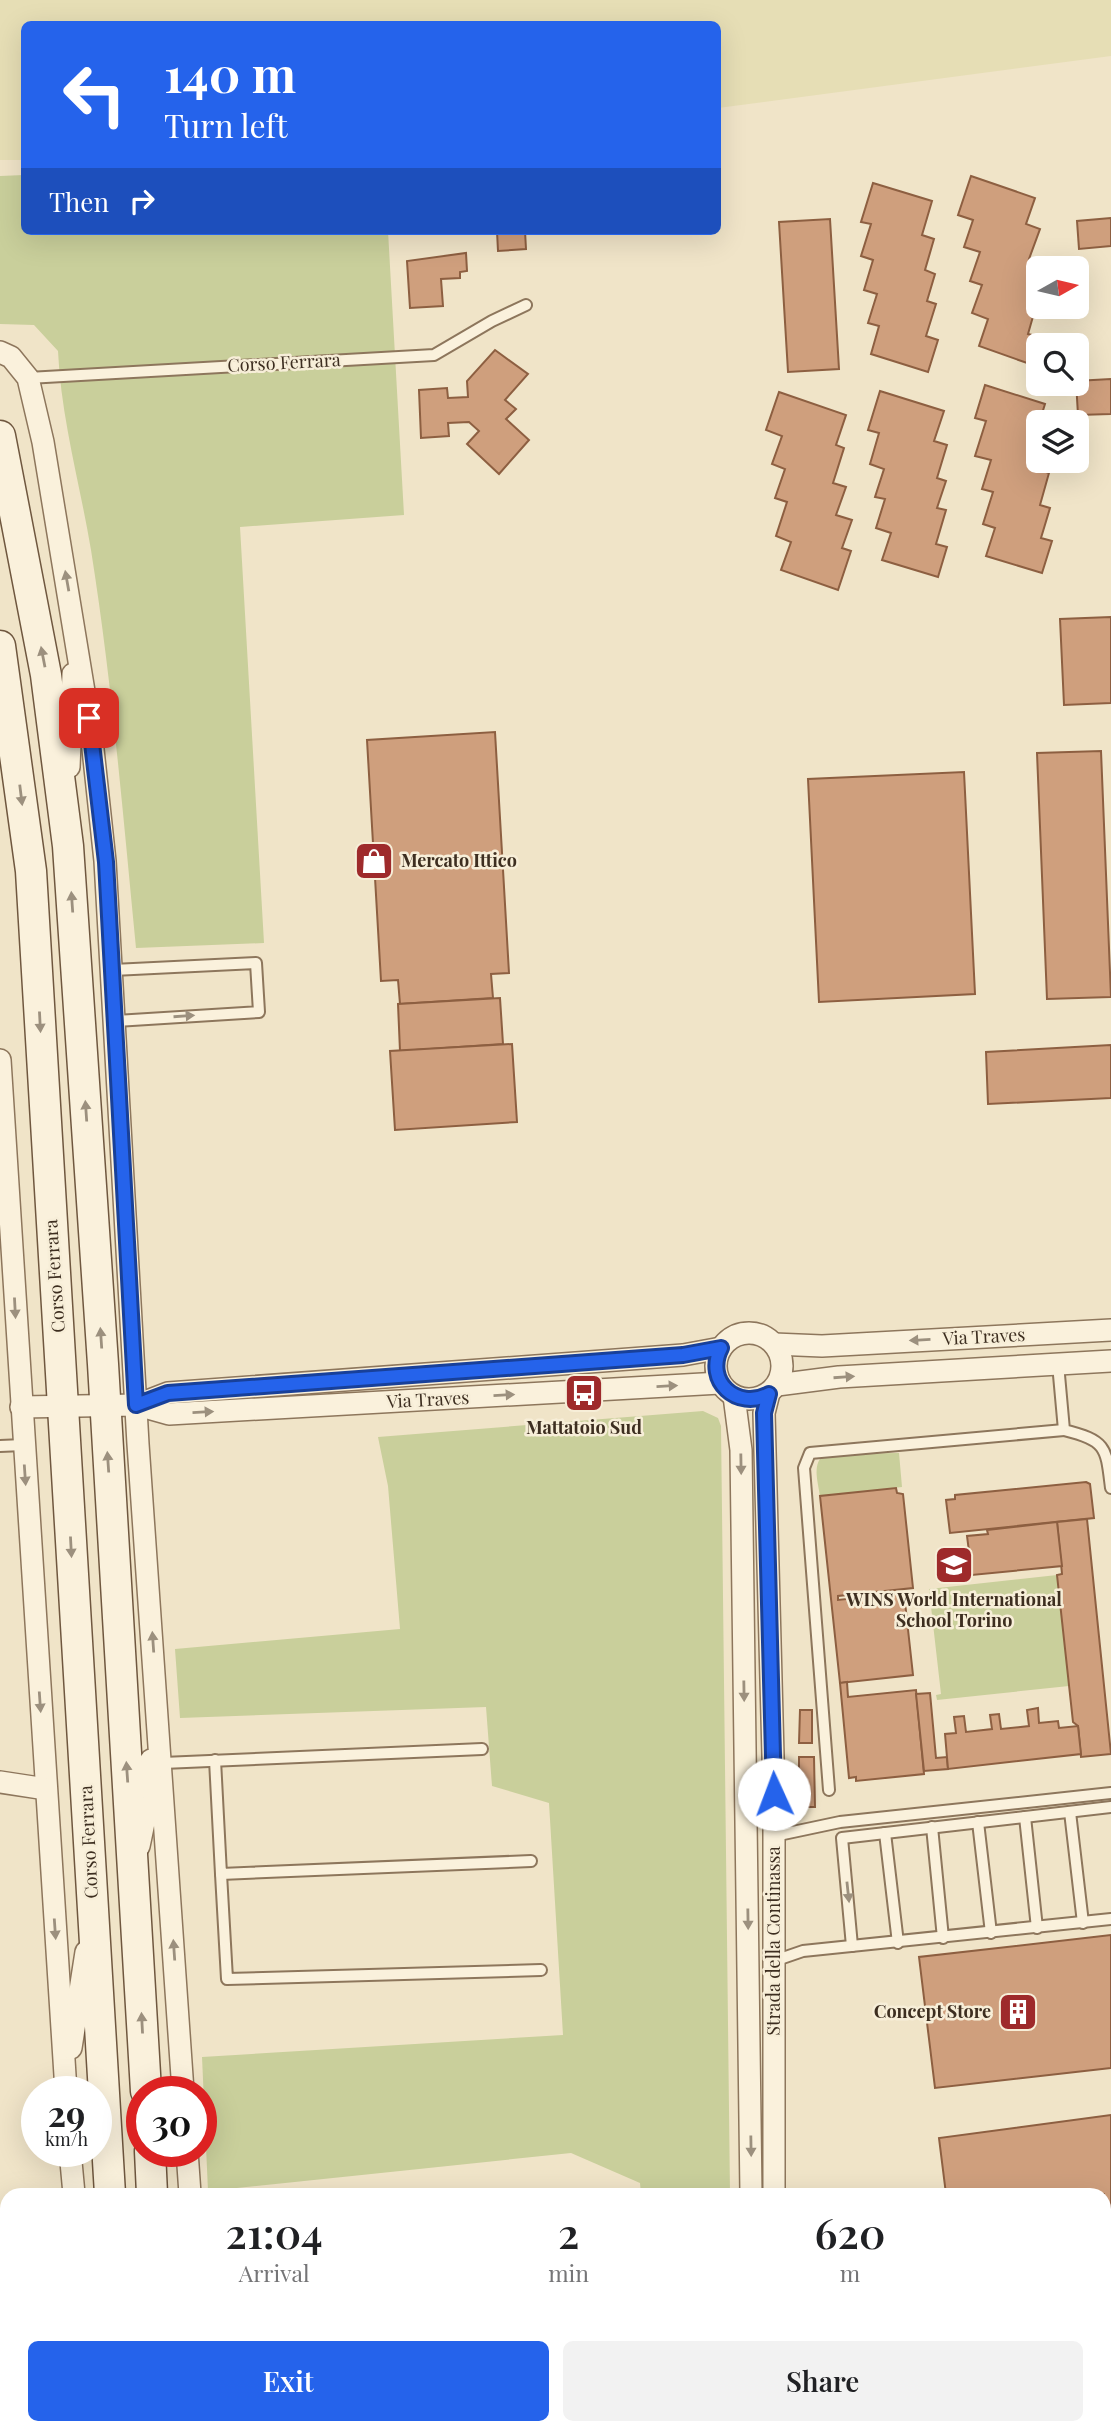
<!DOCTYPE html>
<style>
body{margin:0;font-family:"Playfair Display",serif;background:#f2f2f2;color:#202124;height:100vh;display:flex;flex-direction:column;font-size:26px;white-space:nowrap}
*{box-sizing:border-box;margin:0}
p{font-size:23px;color:#757577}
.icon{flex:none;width:38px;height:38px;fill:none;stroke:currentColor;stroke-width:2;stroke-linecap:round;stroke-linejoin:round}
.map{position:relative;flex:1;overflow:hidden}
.details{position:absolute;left:0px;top:2188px;width:1111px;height:247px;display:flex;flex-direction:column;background:#fff;border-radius:21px 21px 0 0;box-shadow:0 7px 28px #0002}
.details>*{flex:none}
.top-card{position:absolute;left:21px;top:21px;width:700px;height:214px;border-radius:10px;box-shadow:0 7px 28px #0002;background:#2563eb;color:#fff;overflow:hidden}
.needle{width:46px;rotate:82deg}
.controls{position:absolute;left:1026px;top:256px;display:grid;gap:14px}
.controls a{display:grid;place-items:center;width:63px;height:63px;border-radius:10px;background:#fff;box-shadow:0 7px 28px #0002;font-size:35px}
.speed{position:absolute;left:21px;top:2076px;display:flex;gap:14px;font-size:35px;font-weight:700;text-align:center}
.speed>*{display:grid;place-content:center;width:91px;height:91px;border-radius:50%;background:#fff;box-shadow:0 7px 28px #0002;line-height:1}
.speed small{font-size:18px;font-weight:400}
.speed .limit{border:10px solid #d22;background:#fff;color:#111}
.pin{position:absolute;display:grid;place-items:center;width:60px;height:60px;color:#fff;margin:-30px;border-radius:14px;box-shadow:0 4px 10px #0006}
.me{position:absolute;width:77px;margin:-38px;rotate:358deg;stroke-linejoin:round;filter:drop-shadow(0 0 5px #0008)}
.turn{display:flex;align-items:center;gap:24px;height:147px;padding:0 28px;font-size:32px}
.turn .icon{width:91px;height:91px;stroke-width:2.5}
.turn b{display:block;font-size:49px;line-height:60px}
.then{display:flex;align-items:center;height:66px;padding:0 28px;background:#0003;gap:14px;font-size:26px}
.eta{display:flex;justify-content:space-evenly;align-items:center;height:119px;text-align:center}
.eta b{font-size:42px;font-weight:600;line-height:49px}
.cta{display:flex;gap:14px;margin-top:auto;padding:14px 28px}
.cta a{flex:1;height:80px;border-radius:10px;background:#2563eb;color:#fff;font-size:28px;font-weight:600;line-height:80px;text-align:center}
.cta a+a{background:#f2f2f2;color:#202124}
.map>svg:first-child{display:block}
.farmland{fill:#e6deb5}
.green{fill:#c9cf9b}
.building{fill:#cf9f7d;stroke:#8d5f41;stroke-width:2}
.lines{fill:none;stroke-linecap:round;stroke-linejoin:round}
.lane-casing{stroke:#8d765c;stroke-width:14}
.street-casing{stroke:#8d765c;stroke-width:24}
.secondary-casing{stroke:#6f573f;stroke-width:33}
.lane{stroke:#faf1dc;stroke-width:10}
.street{stroke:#faf1dc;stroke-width:21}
.secondary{stroke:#faf1dc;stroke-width:30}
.oneway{fill:#9c907e}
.route-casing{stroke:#184099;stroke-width:18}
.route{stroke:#2563eb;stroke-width:12}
.labels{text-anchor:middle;stroke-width:5;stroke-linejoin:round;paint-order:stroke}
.street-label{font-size:18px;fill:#3d2e20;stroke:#f7eed8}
.poi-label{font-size:18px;font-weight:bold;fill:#3d2e20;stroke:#f7eed8}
</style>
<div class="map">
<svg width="1111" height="2433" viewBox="0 0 1111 2433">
<rect width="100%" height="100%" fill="#f0e4c8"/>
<polygon class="farmland" points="0,0 1111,0 1111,56 718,108 718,24 24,24 24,160 0,160"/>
<g class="green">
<path d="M24,175V231H388L404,515L240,527L264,943L136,948C123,815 112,682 91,550C80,484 61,418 58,351L34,325L0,324V176Z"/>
<polygon points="703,1411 718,1418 721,1426 730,2194 641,2194 640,2183 571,2153 208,2191 202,2057 563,2035 549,1803 492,1786 486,1707 180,1718 175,1649 400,1629 388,1486 378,1437"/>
<path d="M899,1453L902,1487L820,1496C818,1481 811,1462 826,1454Z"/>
<polygon points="1057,1575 1069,1686 937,1700 936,1695 941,1694 929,1589"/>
<polygon points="1111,2241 1111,2433 974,2433 973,2427 1104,2427 1104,2242"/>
</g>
<g class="building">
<polygon points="971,176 1035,198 1026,224 1040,229 1029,259 1040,262 1028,296 1038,299 1028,334 1036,336 1027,363 979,346 988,319 972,313 982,285 970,281 980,252 964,247 973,220 958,215"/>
<polygon points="873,183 932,201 922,235 934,239 925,270 935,274 927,301 936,304 926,336 938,340 928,372 871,354 879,326 868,323 877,294 864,290 873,260 861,256 871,224 861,222"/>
<polygon points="1111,218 1111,246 1079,249 1077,221"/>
<polygon points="830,219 839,369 788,372 779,222"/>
<polygon points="497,231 525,231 526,249 498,251"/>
<polygon points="466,253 467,271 460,272 460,278 441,279 443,306 410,308 407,261"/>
<polygon points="495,350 528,374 505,400 516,409 506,419 529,440 499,474 467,444 479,431 469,422 448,423 449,436 421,438 419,390 447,388 448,398 468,397 467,381"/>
<polygon points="1111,379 1111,414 1078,415 1076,381"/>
<polygon points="985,385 1045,404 1036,433 1040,460 1037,469 1049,473 1040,505 1050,508 1041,538 1052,541 1042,573 986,556 995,528 983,524 993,492 982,489 991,460 975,456 986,421 975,418"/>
<polygon points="880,391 944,411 934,441 947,445 937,478 946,481 937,508 946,510 936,544 947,547 938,577 882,560 891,533 876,528 885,499 875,497 884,469 870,464 879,433 868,430"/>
<polygon points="779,392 846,415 836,445 844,448 833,483 846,487 836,515 852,520 842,548 851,551 838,590 781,570 791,542 776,536 787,502 775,498 785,469 772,464 782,436 766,430"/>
<polygon points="1111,617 1111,703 1064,705 1060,619"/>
<polygon points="495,732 509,973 491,974 493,998 400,1004 398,980 381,981 367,740"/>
<polygon points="1101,751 1111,997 1047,999 1037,753"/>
<polygon points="964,772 975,994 819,1002 808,779"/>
<polygon points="500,998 503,1044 400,1051 398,1004"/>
<polygon points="512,1044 517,1122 395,1130 390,1051"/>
<polygon points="1111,1045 1111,1098 988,1104 986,1052"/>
<polygon points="1086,1482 1090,1484 1094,1518 950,1533 946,1500 955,1499 955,1495"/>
<polygon points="896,1488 897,1493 903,1494 913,1588 838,1596 838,1600 904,1593 913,1675 840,1683 820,1496"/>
<polygon points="1087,1519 1111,1754 1081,1757 1078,1726 1073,1722 1057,1575 1062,1574 1057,1522"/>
<polygon points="1057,1522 1062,1566 972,1575 967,1536 988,1534 987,1530"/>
<polygon points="847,1682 848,1697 916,1690 924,1774 856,1781 856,1777 849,1778 840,1683"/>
<polygon points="930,1693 936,1758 947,1757 948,1769 924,1771 916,1694"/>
<polygon points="1038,1708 1039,1723 1058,1721 1059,1728 1078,1726 1081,1754 948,1769 945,1734 956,1733 954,1717 964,1716 966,1732 992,1729 990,1715 999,1714 1001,1729 1029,1726 1027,1710"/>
<polygon points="800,1710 812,1710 812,1743 799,1743"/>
<polygon points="799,1757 814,1757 815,1807 799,1807"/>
<polygon points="1111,1935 1111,2068 935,2088 919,1957"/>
<polygon points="1111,2115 1111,2220 1104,2221 1104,2194 946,2194 939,2138"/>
<rect x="337" y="2427" width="319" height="6"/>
</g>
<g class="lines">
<g class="lane-casing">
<g id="lane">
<polyline points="28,378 434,355 492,321 526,305"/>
<polyline points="113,970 256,963 259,1012 116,1021"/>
<path d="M1058,1364L1064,1430C1107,1441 1106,1447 1111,1488"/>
<polyline points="0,1446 23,1445"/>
<polyline points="215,1760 221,1874 531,1861"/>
<polyline points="163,1763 482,1749"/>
<polyline points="829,1790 804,1468 810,1453 1064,1430"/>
<polyline points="1070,1812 1083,1923"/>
<polyline points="1025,1817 1037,1928"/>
<polyline points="978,1822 991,1933"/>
<polyline points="932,1827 943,1938"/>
<polyline points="885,1833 898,1943"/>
<polyline points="774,1836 840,1822 1111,1793"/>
<polyline points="221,1874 227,1979 541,1970"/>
<polyline points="852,1946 842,1838 1111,1807"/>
<polyline points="774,1961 803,1951 1111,1919"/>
</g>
</g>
<g class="street-casing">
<g id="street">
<polyline points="0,352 11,357 28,378 43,442 92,740 105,861 138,1444 183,2091"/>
<polyline points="69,767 73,674"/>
<polyline points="0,1060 66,2091"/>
<circle cx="749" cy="1366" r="33"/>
<polyline points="774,1344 822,1346 1111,1330"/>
<polyline points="777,1385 839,1377 1111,1361"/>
<polyline points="769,1393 764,1413 774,1794 774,2194"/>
<polyline points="734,1396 741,1450 751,2194"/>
<polyline points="137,1405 169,1414 720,1383"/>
<polyline points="21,1407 137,1405 168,1393 683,1355 721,1348"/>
<polyline points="0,1782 46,1789"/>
<polyline points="139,1846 149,1799 151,1760"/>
<polyline points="71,2048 86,1952"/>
<polyline points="70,2151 74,2194"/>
<polyline points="187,2151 190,2194"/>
<polyline points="0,2390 7,2390"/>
<polyline points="88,2427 88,2433"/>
<polyline points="204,2427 204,2433"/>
<polyline points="753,2433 753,2427"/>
<polyline points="774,2433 774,2427"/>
</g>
</g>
<g class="secondary-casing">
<g id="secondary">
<polyline points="0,436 46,675 68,846 103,1364 146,2091"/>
<polyline points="0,646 31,871 110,2194"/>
<polyline points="150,2151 152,2194"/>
<polyline points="125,2427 125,2433"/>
<polyline points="164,2427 165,2433"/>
</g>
</g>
<use href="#lane" class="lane"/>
<use href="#street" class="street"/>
<use href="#secondary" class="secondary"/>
</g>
<defs><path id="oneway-solid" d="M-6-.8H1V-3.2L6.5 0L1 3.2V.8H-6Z" transform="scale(1.75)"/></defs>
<g class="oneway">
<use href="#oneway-solid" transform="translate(67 581) rotate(-100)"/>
<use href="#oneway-solid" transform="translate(43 657) rotate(-101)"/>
<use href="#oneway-solid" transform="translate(21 795) rotate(83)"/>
<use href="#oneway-solid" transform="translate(72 902) rotate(-94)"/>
<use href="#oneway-solid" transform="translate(184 1016) rotate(-4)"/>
<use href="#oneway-solid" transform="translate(40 1022) rotate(87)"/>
<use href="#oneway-solid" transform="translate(86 1111) rotate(-94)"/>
<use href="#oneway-solid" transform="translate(15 1308) rotate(87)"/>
<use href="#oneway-solid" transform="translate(101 1338) rotate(-94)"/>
<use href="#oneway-solid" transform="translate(920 1340) rotate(177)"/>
<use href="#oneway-solid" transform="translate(844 1377) rotate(-4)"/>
<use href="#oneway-solid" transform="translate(667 1386) rotate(-3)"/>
<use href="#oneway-solid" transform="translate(504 1395) rotate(-3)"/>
<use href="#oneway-solid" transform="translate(203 1412) rotate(-3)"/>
<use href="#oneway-solid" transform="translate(108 1462) rotate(-94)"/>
<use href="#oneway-solid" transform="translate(741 1464) rotate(89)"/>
<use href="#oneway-solid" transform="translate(25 1475) rotate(86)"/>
<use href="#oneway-solid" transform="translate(71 1547) rotate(87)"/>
<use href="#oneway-solid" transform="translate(153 1642) rotate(-94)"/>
<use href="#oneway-solid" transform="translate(744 1691) rotate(89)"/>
<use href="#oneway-solid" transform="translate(40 1702) rotate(86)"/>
<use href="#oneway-solid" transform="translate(127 1772) rotate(-94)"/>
<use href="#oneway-solid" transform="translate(848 1892) rotate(84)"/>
<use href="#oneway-solid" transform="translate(748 1919) rotate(89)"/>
<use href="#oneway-solid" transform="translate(55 1929) rotate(86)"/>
<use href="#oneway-solid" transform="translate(174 1950) rotate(-94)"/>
<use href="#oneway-solid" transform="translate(142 2023) rotate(-93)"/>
<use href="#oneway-solid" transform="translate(751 2146) rotate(89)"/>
</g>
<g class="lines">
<g class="route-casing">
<path id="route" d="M89,718L106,862L136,1405L168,1393L683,1355L721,1348C704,1381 737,1411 769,1394L764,1413L774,1794"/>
</g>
<use href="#route" class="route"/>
</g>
<defs>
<g id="shop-square" transform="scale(2.0125)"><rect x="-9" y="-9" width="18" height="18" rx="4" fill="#9e2a2b" stroke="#f7eed8"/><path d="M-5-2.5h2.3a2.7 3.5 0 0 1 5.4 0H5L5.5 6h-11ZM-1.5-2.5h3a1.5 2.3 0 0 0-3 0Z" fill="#fff"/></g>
<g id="bus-square" transform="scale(2.0125)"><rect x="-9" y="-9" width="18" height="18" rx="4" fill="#9e2a2b" stroke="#f7eed8"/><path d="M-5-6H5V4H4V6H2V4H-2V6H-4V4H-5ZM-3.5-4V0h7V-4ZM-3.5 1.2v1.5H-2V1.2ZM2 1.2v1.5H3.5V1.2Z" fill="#fff"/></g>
<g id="school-square" transform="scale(2.0125)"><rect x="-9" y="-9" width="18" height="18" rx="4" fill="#9e2a2b" stroke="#f7eed8"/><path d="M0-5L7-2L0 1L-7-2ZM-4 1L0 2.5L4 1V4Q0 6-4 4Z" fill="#fff"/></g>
<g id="building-square" transform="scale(2.0125)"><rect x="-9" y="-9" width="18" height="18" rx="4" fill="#9e2a2b" stroke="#f7eed8"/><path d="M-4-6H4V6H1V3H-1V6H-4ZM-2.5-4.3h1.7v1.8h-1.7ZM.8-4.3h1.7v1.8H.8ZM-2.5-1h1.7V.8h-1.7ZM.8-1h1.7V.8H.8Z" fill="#fff"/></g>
</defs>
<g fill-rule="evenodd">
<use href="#shop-square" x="374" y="861"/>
<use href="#bus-square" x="584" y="1393"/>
<use href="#school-square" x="954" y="1565"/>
<use href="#building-square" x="1018" y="2012"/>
</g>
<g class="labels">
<g class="street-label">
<text transform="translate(284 363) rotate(-3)" y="6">Corso Ferrara</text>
<text transform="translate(55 1276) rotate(-94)" y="6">Corso Ferrara</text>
<text transform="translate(984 1337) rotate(-3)" y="6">Via Traves</text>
<text transform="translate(428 1400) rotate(-3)" y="6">Via Traves</text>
<text transform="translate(89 1842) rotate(-93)" y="6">Corso Ferrara</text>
<text transform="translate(774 1941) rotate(-90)" y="6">Strada della Continassa</text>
</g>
<g class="poi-label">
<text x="401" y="867" text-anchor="start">Mercato Ittico</text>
<text x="584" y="1434">Mattatoio Sud</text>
<text x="954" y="1606">WINS World International<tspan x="954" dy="21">School Torino</tspan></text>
<text x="991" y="2018" text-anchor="end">Concept Store</text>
</g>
</g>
</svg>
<div class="controls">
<a><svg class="needle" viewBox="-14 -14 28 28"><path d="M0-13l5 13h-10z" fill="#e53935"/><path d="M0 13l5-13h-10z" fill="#757577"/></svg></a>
<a><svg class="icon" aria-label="search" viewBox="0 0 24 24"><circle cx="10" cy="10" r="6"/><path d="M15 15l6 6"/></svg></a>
<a><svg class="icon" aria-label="layers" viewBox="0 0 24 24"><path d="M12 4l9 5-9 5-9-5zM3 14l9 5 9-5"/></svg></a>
</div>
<div class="speed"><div>29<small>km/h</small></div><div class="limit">30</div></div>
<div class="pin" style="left:89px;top:718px;background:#d93025"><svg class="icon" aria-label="arrive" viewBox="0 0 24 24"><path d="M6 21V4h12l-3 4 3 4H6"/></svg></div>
<svg class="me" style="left:774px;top:1794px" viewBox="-20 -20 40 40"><circle r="19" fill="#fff"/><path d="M0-13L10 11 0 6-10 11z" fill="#2563eb"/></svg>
<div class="top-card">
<div class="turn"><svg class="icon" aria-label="left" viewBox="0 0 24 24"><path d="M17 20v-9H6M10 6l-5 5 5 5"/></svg><div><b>140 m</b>Turn left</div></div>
<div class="then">Then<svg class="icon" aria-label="right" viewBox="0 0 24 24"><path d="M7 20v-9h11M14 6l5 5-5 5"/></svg></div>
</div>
<section class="details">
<div class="eta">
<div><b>21:04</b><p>Arrival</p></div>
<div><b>2</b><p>min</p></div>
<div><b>620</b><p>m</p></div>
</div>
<div class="cta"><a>Exit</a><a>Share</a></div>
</section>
</div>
